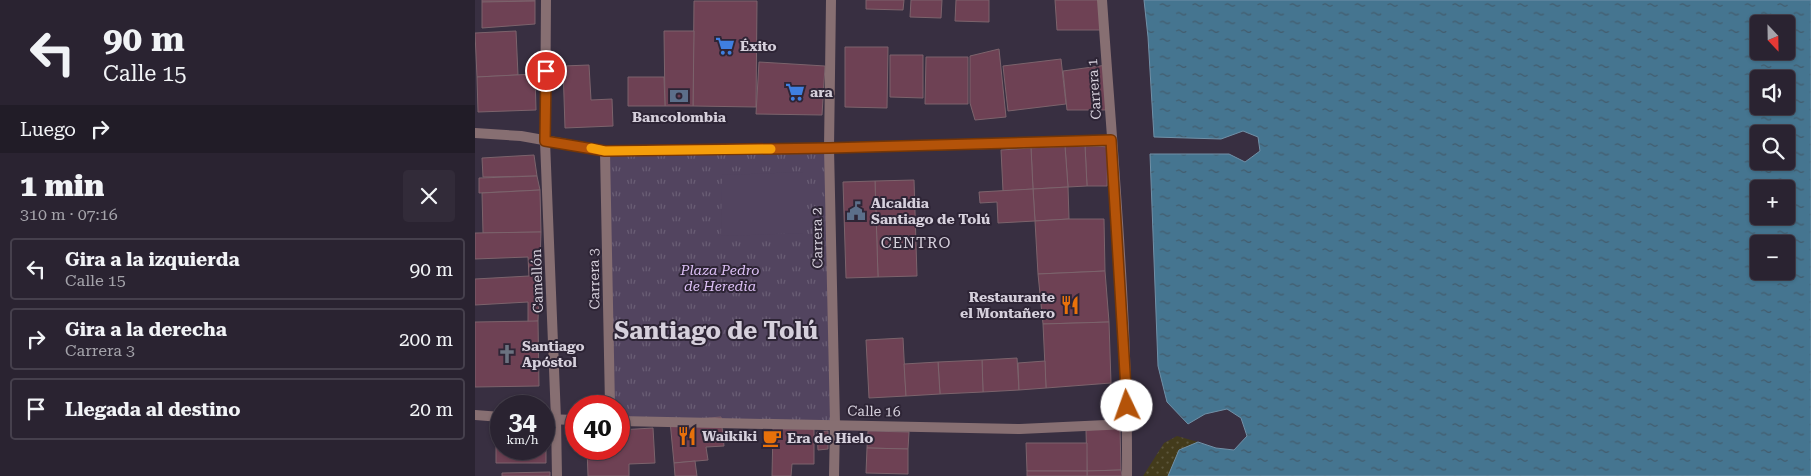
<!DOCTYPE html>
<html lang="es">
<meta charset="utf-8">
<style>
body{margin:0;font-family:"Roboto Serif",serif;background:#322b39;color:#f1f3f6;height:100vh;display:flex;flex-direction:column;font-size:19px;white-space:nowrap}
*{box-sizing:border-box;margin:0}
p{font-size:16px;color:#a5a4ab}
.icon{flex:none;width:28px;height:28px;fill:none;stroke:currentColor;stroke-width:2;stroke-linecap:round;stroke-linejoin:round}
.map{position:relative;flex:1;overflow:hidden}
.side{display:flex;flex-direction:column;background:#2a2331;width:475px}
.side>*{flex:none}
.top-card{background:#2a2331;color:#f1f3f6;overflow:hidden}
.needle{width:32px;rotate:158deg}
.controls{position:absolute;left:1275px;top:15px;display:grid;gap:10px}
.controls a{display:grid;place-items:center;width:45px;height:45px;border-radius:5px;background:#2a2331;box-shadow:0 1px 4px #0004,0 0 0 1px #46404d;font-size:25px}
.speed{position:absolute;left:15px;top:395px;display:flex;gap:10px;font-size:25px;font-weight:700;text-align:center}
.speed>*{display:grid;place-content:center;width:65px;height:65px;border-radius:50%;background:#2a2331;box-shadow:0 1px 4px #0004,0 0 0 1px #46404d;line-height:1}
.speed small{font-size:12px;font-weight:400}
.speed .limit{border:8px solid #d22;background:#fff;color:#111}
.pin{position:absolute;display:grid;place-items:center;width:42px;height:42px;color:#fff;margin:-21px;border:2px solid #fff;border-radius:50%;box-shadow:0 1px 5px #0007}
.me{position:absolute;width:55px;margin:-28px;rotate:357deg;stroke-linejoin:round;filter:drop-shadow(0 0 4px #0008)}
.turn{display:flex;align-items:center;gap:18px;height:105px;padding:0 20px;font-size:22px}
.turn .icon{width:65px;height:65px;stroke-width:2.5}
.turn b{display:block;font-size:35px;line-height:42px}
.then{display:flex;align-items:center;height:48px;padding:0 20px;background:#0003;gap:10px;font-size:19px}
.round{display:grid;place-items:center;flex:none;width:52px;height:52px;border-radius:5px;background:#322b39}
.headline{display:flex;align-items:center;justify-content:space-between;height:85px;padding:0 20px}
h1{font-size:30px;font-weight:800;line-height:38px}
ul{padding:0;list-style:none}
li{display:flex;align-items:center;gap:15px;height:62px;margin:0 10px 8px;padding:0 10px;border:2px solid #46404d;border-radius:5px}
li div{flex:1}
li b{display:block;font-size:19px}
li em{font-style:normal}
main{display:flex;flex:1;min-height:0}
.map>svg:first-child{display:block}
.grass{fill:url(#grass-tufts)}
.sand{fill:url(#sand-dots)}
.garden{fill:#52445f}
.water{fill:url(#water-ripples);stroke:#7090a7;fill-rule:evenodd}
.building{fill:#6e4154;stroke:#7c636c}
.lines{fill:none;stroke-linecap:round;stroke-linejoin:round}
.pedestrian{stroke:#876f72;stroke-width:10}
.minor{stroke:#876f72;stroke-width:10}
.tertiary{stroke:#876f72;stroke-width:10}
.route-casing{stroke:#753606;stroke-width:12}
.route{stroke:#b45309;stroke-width:9}
.slow{stroke:#f59e0b;stroke-width:9}
.labels{text-anchor:middle;stroke-width:4;stroke-linejoin:round;paint-order:stroke}
.poi-label{font-size:14px;font-weight:bold;fill:#d6d0dc;stroke:#2e2536;text-anchor:start}
.street-label{font-size:14px;fill:#d6d0dc;stroke:#2e2536}
.park-label{font-size:14px;font-style:italic;fill:#ddc1f6;stroke:#2e2536}
.neighbourhood-label{font-size:15px;letter-spacing:1px;fill:#d6d0dc;stroke:#2e2536}
.town-label{font-size:24px;font-weight:bold;fill:#d6d0dc;stroke:#2e2536}
</style>
<main>
<section class="side">
<div class="top-card">
<div class="turn"><svg class="icon" aria-label="left" viewBox="0 0 24 24"><path d="M17 20v-9H6M10 6l-5 5 5 5"/></svg><div><b>90 m</b>Calle 15</div></div>
<div class="then">Luego<svg class="icon" aria-label="right" viewBox="0 0 24 24"><path d="M7 20v-9h11M14 6l5 5-5 5"/></svg></div>
</div>
<div class="headline"><div><h1>1 min</h1><p>310 m · 07:16</p></div><a class="round"><svg class="icon" aria-label="close" viewBox="0 0 24 24"><path d="M6 6l12 12M18 6L6 18"/></svg></a></div>
<ul>
<li><svg class="icon" aria-label="left" viewBox="0 0 24 24"><path d="M17 20v-9H6M10 6l-5 5 5 5"/></svg><div><b>Gira a la izquierda</b><p>Calle 15</p></div><em>90 m</em></li>
<li><svg class="icon" aria-label="right" viewBox="0 0 24 24"><path d="M7 20v-9h11M14 6l5 5-5 5"/></svg><div><b>Gira a la derecha</b><p>Carrera 3</p></div><em>200 m</em></li>
<li><svg class="icon" aria-label="arrive" viewBox="0 0 24 24"><path d="M6 21V4h12l-3 4 3 4H6"/></svg><div><b>Llegada al destino</b></div><em>20 m</em></li>
</ul>
</section>
<div class="map">
<svg width="1336" height="476" viewBox="0 0 1336 476">
<defs>
<pattern id="grass-tufts" width="24" height="20" patternUnits="userSpaceOnUse" patternTransform="scale(1.25)"><rect width="24" height="20" fill="#52445f"/><path d="M3 7l-1-3M5 7V3M7 7l1-3M15 17l-1-3M17 17v-4M19 17l1-3" fill="none" stroke="#6a5e75"/></pattern>
<pattern id="sand-dots" width="8" height="8" patternUnits="userSpaceOnUse" patternTransform="scale(1.25)"><rect width="8" height="8" fill="#433b1b"/><path d="M2 2h.1M6 6h.1" fill="none" stroke="#5d563c" stroke-width="1.8" stroke-linecap="round"/></pattern>
<pattern id="water-ripples" width="26" height="14" patternUnits="userSpaceOnUse" patternTransform="scale(1.25)"><rect width="26" height="14" fill="#457590"/><path d="M2 4q2-2 4 0t4 0M15 11q2-2 4 0t4 0" fill="none" stroke="#435c6d"/></pattern>
</defs>
<rect width="100%" height="100%" fill="#382f41"/>
<polygon class="grass" points="354,148 360,424 144,421 144,406 135,406 130,151"/>
<polygon class="sand" points="702,436 723,442 704,450 693,476 668,476 689,443"/>
<polygon class="garden" points="328,172 328,233 246,236 247,175"/>
<path class="water" d="M669,0H1336V476H693L704,450L723,442L741,448L759,450L772,436L766,418L752,409L730,414L713,424L692,402L683,366L675,154H754L770,162L785,151L783,137L768,131L746,139L679,137L673,37ZM1284,24H1311V51H1284ZM1284,79H1311V106H1284ZM1284,134H1311V161H1284ZM1284,189H1311V216H1284ZM1284,244H1311V271H1284Z"/>
<g class="building">
<polygon points="7,0 60,0 60,1 7,2"/>
<polygon points="391,0 429,0 428,10 391,9"/>
<polygon points="436,0 467,0 466,18 435,17"/>
<polygon points="481,0 514,0 514,22 480,21"/>
<polygon points="580,0 624,0 628,30 582,30"/>
<polygon points="60,1 60,24 7,28 7,2"/>
<polygon points="219,1 282,1 281,107 218,106"/>
<polygon points="41,31 43,75 2,77 0,33"/>
<polygon points="189,31 219,31 218,106 190,106"/>
<polygon points="370,47 413,47 412,108 370,107"/>
<polygon points="524,49 531,117 500,120 495,103 495,56"/>
<polygon points="415,55 448,55 448,98 415,97"/>
<polygon points="451,57 493,57 493,104 450,104"/>
<polygon points="586,59 591,104 533,111 528,66"/>
<polygon points="284,62 350,66 347,115 281,114"/>
<polygon points="114,65 116,100 137,99 138,126 90,128 88,66"/>
<polygon points="632,65 634,110 592,110 588,71"/>
<polygon points="60,74 61,110 3,112 2,77"/>
<polygon points="153,77 189,77 190,106 153,106"/>
<polygon points="610,145 633,147 632,186 612,186"/>
<polygon points="610,145 612,186 593,187 590,146"/>
<polygon points="590,146 593,187 558,189 556,148"/>
<polygon points="556,148 558,189 528,191 526,150"/>
<polygon points="59,155 62,176 8,177 7,158"/>
<polygon points="62,176 65,190 4,193 4,178"/>
<polygon points="439,180 442,276 403,277 400,181"/>
<polygon points="400,181 403,277 371,278 368,182"/>
<polygon points="593,187 594,219 560,221 558,189"/>
<polygon points="558,189 560,221 523,223 522,202 505,203 504,192"/>
<polygon points="65,190 66,232 8,233 7,193"/>
<polygon points="594,219 629,219 630,271 563,274 560,221"/>
<polygon points="66,232 63,321 53,322 53,302 0,305 0,279 54,276 53,257 0,259 0,233"/>
<polygon points="630,271 634,322 568,324 563,274"/>
<polygon points="63,321 64,386 0,387 0,322"/>
<polygon points="634,322 636,383 571,388 568,324"/>
<polygon points="428,338 431,396 394,398 391,340"/>
<polygon points="542,358 544,390 508,392 507,360"/>
<polygon points="507,360 508,392 465,394 463,362"/>
<polygon points="570,361 571,388 544,390 543,363"/>
<polygon points="463,362 465,394 431,396 429,364"/>
<polygon points="246,417 249,446 231,447 233,460 199,463 195,421"/>
<polygon points="178,428 180,463 154,464 154,476 113,476 112,449 144,449 144,430"/>
<polygon points="645,428 646,470 612,471 611,430"/>
<polygon points="298,429 339,429 339,464 317,464 316,476 297,476"/>
<polygon points="21,430 26,430 26,449 69,449 69,430 71,430 71,463 21,463"/>
<polygon points="353,431 353,449 343,450 342,432"/>
<polygon points="393,431 434,432 433,449 392,448"/>
<polygon points="551,443 612,443 612,471 552,471"/>
<polygon points="392,448 433,449 433,474 391,473"/>
<polygon points="220,461 222,476 200,476 199,463"/>
<polygon points="646,470 647,476 612,476 612,471"/>
<rect x="552" y="471" width="60" height="5"/>
<polygon points="75,472 75,476 27,476 27,473"/>
</g>
<g class="lines">
<polyline class="pedestrian" points="70,141 81,419"/>
<g class="minor">
<polyline points="70,141 71,0"/>
<polyline points="354,148 356,0"/>
<polyline points="130,151 135,406"/>
<polyline points="81,419 82,476"/>
</g>
<g class="tertiary">
<path d="M627,0C638,158 653,317 652,476"/>
<polyline points="0,133 46,136 130,151 354,148 636,141"/>
<polyline points="354,148 360,424 359,476"/>
<polyline points="0,415 26,417"/>
<polyline points="69,419 101,420"/>
<polyline points="144,421 545,429 653,424"/>
</g>
</g>
<g class="lines">
<g class="route-casing">
<polyline id="route" points="71,71 70,141 130,151 354,148 636,140 652,406"/>
</g>
<use href="#route" class="route"/>
<polyline class="slow" points="116,148 130,151 296,149"/>
</g>
<defs>
<g id="supermarket-bare" transform="scale(1.5)"><path d="M-6-5.5h2.5l.6 2H6L4.5 2H-2.5L-4.4-4H-6ZM-1.5 3.2a1.3 1.3 0 1 0 .1 0ZM3 3.2a1.3 1.3 0 1 0 .1 0Z" fill="#3f7fe0" stroke="#2e2536" stroke-width="2.5" paint-order="stroke"/></g>
<g id="bank-bare" transform="scale(1.5)"><path d="M-6-4H6V4H-6ZM0-2.3a2.3 2.3 0 1 0 0 4.6a2.3 2.3 0 1 0 0-4.6Z" fill="#5c6f8a" stroke="#2e2536" stroke-width="2.5" paint-order="stroke"/></g>
<g id="civic-bare" transform="scale(1.5)"><path d="M-.6-6.5H3V-4.5H.6V-3L4-1V1h2V6H-6V1h2V-1L-.6-3ZM-1.2 2.5V6h2.4V2.5Z" fill="#5c6f8a" stroke="#2e2536" stroke-width="2.5" paint-order="stroke"/></g>
<g id="restaurant-bare" transform="scale(1.5)"><path d="M-5-6h1v4h1v-4h1v4h1v-4h1v5L-1.5 .5V6h-2V.5L-5-1ZM5-6V6H3V1.5H1.5Q1.5-4 5-6Z" fill="#e8710a" stroke="#2e2536" stroke-width="2.5" paint-order="stroke"/></g>
<g id="church-bare" transform="scale(1.5)"><path d="M-1.2-6h2.4v3.5h3.3v2.4h-3.3V6h-2.4V-.1h-3.3v-2.4h3.3Z" fill="#6b7280" stroke="#2e2536" stroke-width="2.5" paint-order="stroke"/></g>
<g id="cafe-bare" transform="scale(1.5)"><path d="M-5.5-4.5H6V0H3Q3 3.5 0 3.5H-2.5Q-5.5 3.5-5.5 0ZM3-3.2v2h1.7v-2ZM-6 4.5H4V6H-6Z" fill="#e8710a" stroke="#2e2536" stroke-width="2.5" paint-order="stroke"/></g>
</defs>
<g fill-rule="evenodd">
<use href="#supermarket-bare" x="250" y="46"/>
<use href="#supermarket-bare" x="320" y="92"/>
<use href="#bank-bare" x="204" y="96"/>
<use href="#civic-bare" x="381" y="211"/>
<use href="#restaurant-bare" x="595" y="305"/>
<use href="#church-bare" x="32" y="354"/>
<use href="#restaurant-bare" x="212" y="436"/>
<use href="#cafe-bare" x="297" y="438"/>
</g>
<g class="labels">
<g class="poi-label">
<text x="265" y="51">Éxito</text>
<text x="335" y="97">ara</text>
<text x="204" y="122" text-anchor="middle">Bancolombia</text>
<text x="396" y="208">Alcaldia<tspan x="396" dy="16">Santiago de Tolú</tspan></text>
<text x="580" y="302" text-anchor="end">Restaurante<tspan x="580" dy="16">el Montañero</tspan></text>
<text x="47" y="351">Santiago<tspan x="47" dy="16">Apóstol</tspan></text>
<text x="227" y="441">Waikiki</text>
<text x="312" y="443">Era de Hielo</text>
</g>
<g class="street-label">
<text transform="translate(619 89) rotate(-94)" y="5">Carrera 1</text>
<text transform="translate(342 238) rotate(-91)" y="5">Carrera 2</text>
<text transform="translate(119 279) rotate(-91)" y="5">Carrera 3</text>
<text transform="translate(62 281) rotate(-92)" y="5">Camellón</text>
<text transform="translate(399 411) rotate(1)" y="5">Calle 16</text>
</g>
<g class="park-label">
<text x="245" y="275">Plaza Pedro<tspan x="245" dy="16">de Heredia</tspan></text>
</g>
<g class="neighbourhood-label">
<text x="441" y="248">CENTRO</text>
</g>
<g class="town-label">
<text x="241" y="339">Santiago de Tolú</text>
</g>
</g>
</svg>
<div class="controls">
<a><svg class="needle" viewBox="-14 -14 28 28"><path d="M0-13l5 13h-10z" fill="#e53935"/><path d="M0 13l5-13h-10z" fill="#a5a4ab"/></svg></a>
<a><svg class="icon" aria-label="sound" viewBox="0 0 24 24"><path d="M4 9h4l5-4v14l-5-4H4zM17 9q2 3 0 6"/></svg></a>
<a><svg class="icon" aria-label="search" viewBox="0 0 24 24"><circle cx="10" cy="10" r="6"/><path d="M15 15l6 6"/></svg></a>
<a>+</a>
<a>−</a>
</div>
<div class="speed"><div>34<small>km/h</small></div><div class="limit">40</div></div>
<div class="pin" style="left:71px;top:71px;background:#d93025"><svg class="icon" aria-label="arrive" viewBox="0 0 24 24"><path d="M6 21V4h12l-3 4 3 4H6"/></svg></div>
<svg class="me" style="left:652px;top:406px" viewBox="-20 -20 40 40"><circle r="19" fill="#fff"/><path d="M0-13L10 11 0 6-10 11z" fill="#b45309"/></svg>
</div>
</main>
